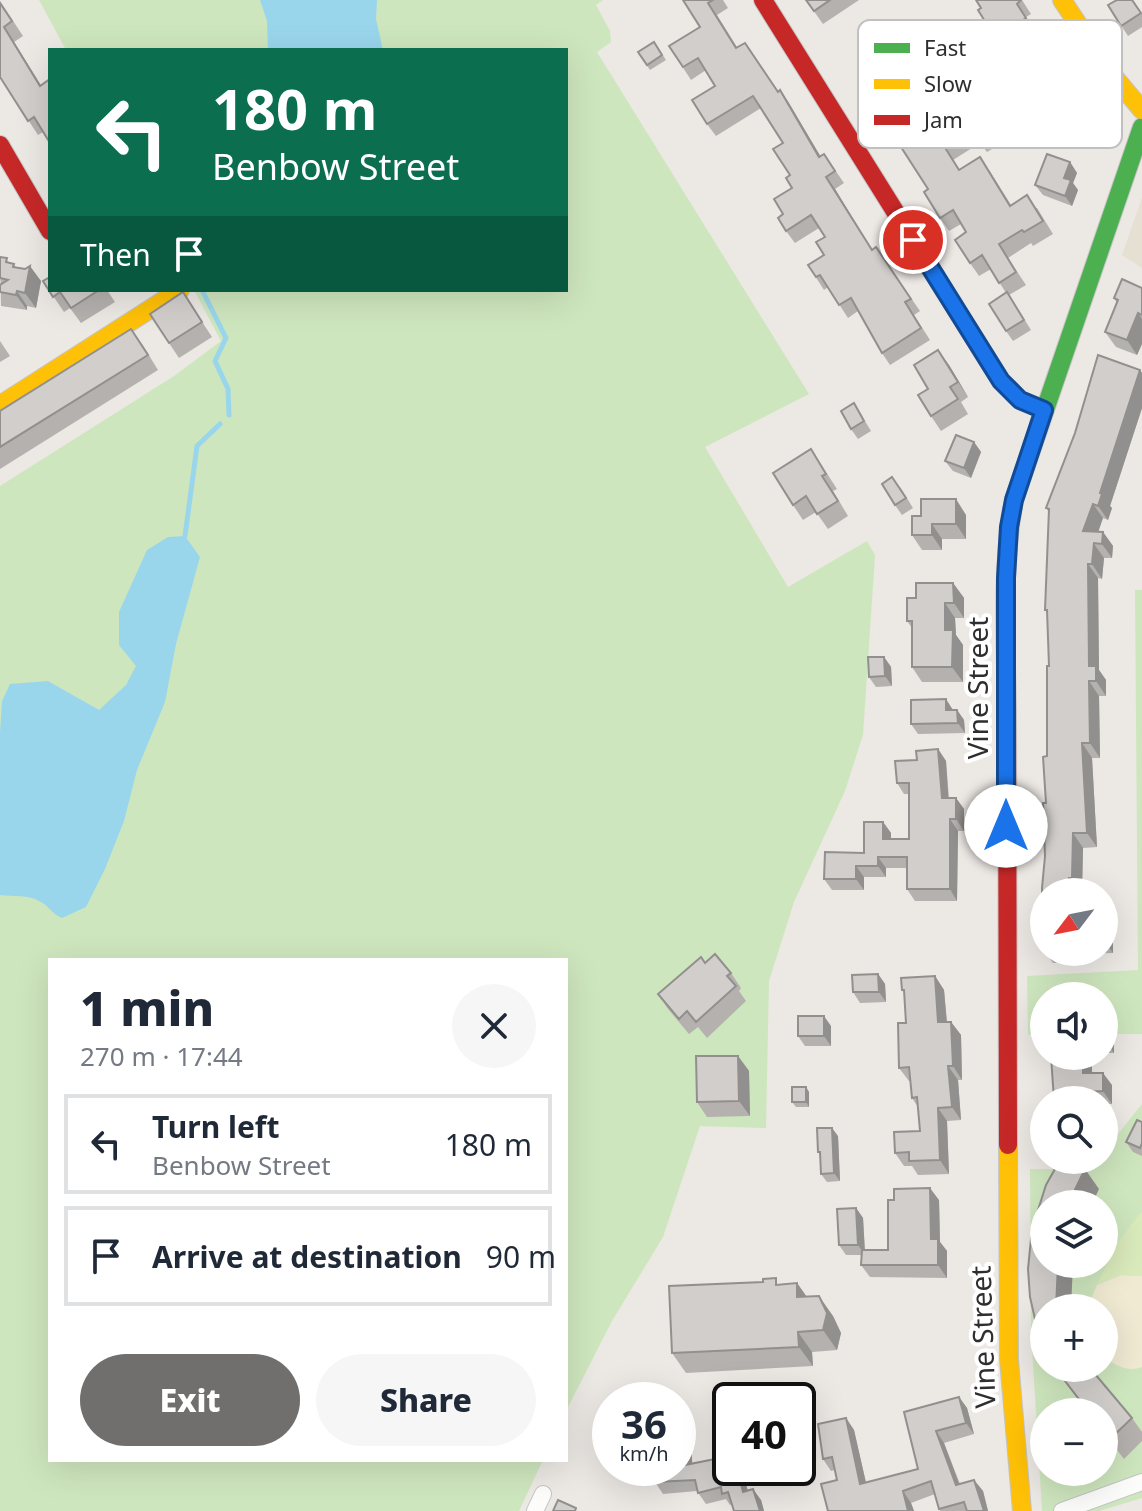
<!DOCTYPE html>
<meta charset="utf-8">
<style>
body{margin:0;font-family:"Noto Sans",sans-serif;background:#f6f6f7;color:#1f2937;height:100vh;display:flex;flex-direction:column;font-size:30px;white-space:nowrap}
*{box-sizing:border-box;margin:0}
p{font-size:26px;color:#747a83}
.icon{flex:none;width:44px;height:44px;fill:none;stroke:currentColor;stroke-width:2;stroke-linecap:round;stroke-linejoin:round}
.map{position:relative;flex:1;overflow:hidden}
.panel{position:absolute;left:48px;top:958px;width:520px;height:504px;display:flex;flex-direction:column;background:#fff;border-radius:0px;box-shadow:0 8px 32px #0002}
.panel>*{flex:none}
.hud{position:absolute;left:48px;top:48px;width:520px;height:244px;border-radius:0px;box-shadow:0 8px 32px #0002;background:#0b6e4f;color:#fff;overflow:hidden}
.needle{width:52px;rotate:238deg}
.fabs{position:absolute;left:1030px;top:878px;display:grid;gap:16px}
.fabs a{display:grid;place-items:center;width:88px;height:88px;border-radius:50%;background:#fff;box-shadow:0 8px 32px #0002;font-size:40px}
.speed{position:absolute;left:592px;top:1382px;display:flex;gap:16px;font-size:40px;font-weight:700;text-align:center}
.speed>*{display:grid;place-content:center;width:104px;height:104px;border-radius:50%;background:#fff;box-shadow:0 8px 32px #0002;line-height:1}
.speed small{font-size:20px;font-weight:400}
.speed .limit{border:4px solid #111;border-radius:12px;background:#fff;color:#111}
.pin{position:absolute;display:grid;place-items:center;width:68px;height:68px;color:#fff;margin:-34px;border:4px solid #fff;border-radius:50%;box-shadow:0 2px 8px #0007}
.me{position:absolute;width:88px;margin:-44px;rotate:0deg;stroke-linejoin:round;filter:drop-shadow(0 0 6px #0008)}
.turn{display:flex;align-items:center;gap:28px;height:168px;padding:0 32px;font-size:36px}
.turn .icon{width:104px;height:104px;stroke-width:2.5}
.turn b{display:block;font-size:56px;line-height:68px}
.then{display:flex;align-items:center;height:76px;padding:0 32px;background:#0003;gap:16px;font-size:30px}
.round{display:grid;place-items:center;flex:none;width:84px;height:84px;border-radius:42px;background:#f6f6f7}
.summary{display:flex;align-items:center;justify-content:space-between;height:136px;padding:0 32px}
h1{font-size:48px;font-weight:800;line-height:60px}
.button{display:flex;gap:16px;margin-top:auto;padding:16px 32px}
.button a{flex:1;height:92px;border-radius:48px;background:#706f6e;color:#fff;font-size:32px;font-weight:800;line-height:92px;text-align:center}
.button a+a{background:#f6f6f7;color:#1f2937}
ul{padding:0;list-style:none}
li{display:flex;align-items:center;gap:24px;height:100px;margin:0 16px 12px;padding:0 16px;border:4px solid #e0e1e3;border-radius:0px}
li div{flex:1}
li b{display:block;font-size:30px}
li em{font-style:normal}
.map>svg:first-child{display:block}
.education{fill:#e6e0d3}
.green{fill:#cee6be;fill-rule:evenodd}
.sand{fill:#f0ead3}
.pitch{fill:#d9eabb}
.water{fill:#99d6ec}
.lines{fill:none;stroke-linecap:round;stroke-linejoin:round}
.stream{stroke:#99d6ec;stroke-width:5}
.street-casing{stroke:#c5c4c5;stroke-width:18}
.fast-casing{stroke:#c5c4c5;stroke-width:20}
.slow-casing{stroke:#c5c4c5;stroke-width:20}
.jam-casing{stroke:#c5c4c5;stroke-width:20}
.street{stroke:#fcfcfb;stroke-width:16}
.fast{stroke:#4caf50;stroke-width:18}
.slow{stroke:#ffc107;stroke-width:18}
.jam{stroke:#c62828;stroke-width:18}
.wall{fill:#b4b1af}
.shaded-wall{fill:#92908e}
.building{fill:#d1cecb;stroke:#92908e;stroke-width:2}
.route-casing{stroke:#114b97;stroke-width:20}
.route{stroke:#1a73e8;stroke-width:14}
.labels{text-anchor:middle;stroke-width:8;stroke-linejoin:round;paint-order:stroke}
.street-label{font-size:28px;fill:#2e2e2e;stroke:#fff}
.key{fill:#fff;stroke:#c0c0c0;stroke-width:2}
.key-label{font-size:22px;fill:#2e2e2e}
</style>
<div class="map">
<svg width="1142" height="1511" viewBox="0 0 1142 1511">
<rect width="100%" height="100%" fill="#ece8e4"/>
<polygon class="education" points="1142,198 1142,268 1122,255"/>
<g class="green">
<polygon points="39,0 603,0 596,5 610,31 611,42 597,52 809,394 705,447 788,587 867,541 875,555 863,735 845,791 794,902 769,981 766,1128 700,1126 663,1237 612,1321 566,1411 566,960 50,960 50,1460 543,1460 519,1511 0,1511 0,486 174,376 221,341 194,290 566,290 566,50 66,50"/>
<polygon points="1135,590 1142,590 1142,1034 1104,1034 1104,996 1044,996 1044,1034 1028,1035 1027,976 1138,970"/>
<path d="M1142,1104V1498L1099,1511H1042L1031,1331L1030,1169H1069L1082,1160H1104V1146L1114,1139ZM1044,1204H1104V1264H1044ZM1044,1308H1104V1368H1044ZM1044,1412H1104V1472H1044Z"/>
</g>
<path class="sand" d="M1121,1275L1142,1276V1367C1127,1373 1117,1365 1104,1358V1308H1087L1097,1285Z"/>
<polygon class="pitch" points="1142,1211 1142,1276 1121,1275 1097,1285 1116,1245"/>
<g class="water">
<polygon points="260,0 377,0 376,19 383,50 268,50 267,21"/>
<path d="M185,536L200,557L176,644L165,702L137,770L124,821L105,869L86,907L62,918C52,914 49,906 41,902C28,894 14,897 0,895V732L2,701L10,684L48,681L99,710L126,685L136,666L119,645V612L147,550L168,537Z"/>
</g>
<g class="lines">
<g class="stream">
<polyline points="202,290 226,338 215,361 228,389 229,415"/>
<polyline points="185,536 197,446 220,424"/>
</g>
<g class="street-casing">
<g id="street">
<polyline points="535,1511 543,1494"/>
<polyline points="1062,1511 1142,1482"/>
</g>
</g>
<g class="fast-casing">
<path id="fast" d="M1007,714C1006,643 1001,570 1014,500L1142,127"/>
</g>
<g class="slow-casing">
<g id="slow">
<polyline points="1062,0 1109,71 1142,110"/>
<polyline points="0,405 180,290"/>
<polyline points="1008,1145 1009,1360 1022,1511"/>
</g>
</g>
<g class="jam-casing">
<g id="jam">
<polyline points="763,0 1001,381 1020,400 1044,410"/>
<polyline points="0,145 50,231"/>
<polyline points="1007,714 1008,1145"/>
</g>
</g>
<use href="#street" class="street"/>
<use href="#fast" class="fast"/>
<use href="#slow" class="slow"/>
<use href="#jam" class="jam"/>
</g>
<g class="wall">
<polygon points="683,0 723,0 728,8 717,15 737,47 778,91 780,90 820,156 824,154 844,183 835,189 872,250 876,247 920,311 914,315 930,340 890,365 882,353 858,311 848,318 828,287 824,290 808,265 824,255 825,237 819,228 795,243 786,231 783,214 792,188 783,143 761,108 716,136 707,124 715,86 706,70 691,80 669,46 700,27"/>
<polygon points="806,0 859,0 823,24"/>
<polygon points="1022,0 1031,14 1026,17 1035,31 1015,44 1010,37 1000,44 991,31 981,8"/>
<polygon points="1133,0 1142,14 1142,27 1128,36 1108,5"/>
<polygon points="0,1 23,36 14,42 43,132 38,135 0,77"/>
<polygon points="951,30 965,52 949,62 954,69 935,81 916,53"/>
<polygon points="654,42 666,60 650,70 638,52"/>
<polygon points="898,74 919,105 882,129 861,98"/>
<polygon points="1067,74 1081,97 1056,112 1049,102"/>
<polygon points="980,109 1002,143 987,152 980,143 953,160 959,170 989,170 1011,205 1037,208 1053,234 1033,246 1031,243 1008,258 1026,285 1009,295 1031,330 1013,341 1006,331 1006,293 991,269 979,276 970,263 966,232 961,224 949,231 940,218 937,135"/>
<polygon points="1070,162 1077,173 1073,183 1078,190 1072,206 1043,195 1035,185"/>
<polygon points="0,257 10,263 14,264 16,268 41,281 36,308 27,306 27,310 1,306"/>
<polygon points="43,281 50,290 107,290 115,302 81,323 70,308 64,312"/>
<polygon points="1142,288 1142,344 1137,355 1116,347 1105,332 1117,303 1114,298"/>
<polygon points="193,308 212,337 179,358 169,343"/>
<polygon points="0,341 10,356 0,362"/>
<polygon points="142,344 158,370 0,469 0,411"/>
<polygon points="1098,355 1140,370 1142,373 1142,408 1110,506 1112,508 1108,520 1103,518 1098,532 1103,532 1113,546 1112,558 1104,558 1102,579 1098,578 1099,670 1106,680 1106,696 1099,696 1100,758 1092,758 1097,847 1083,848 1082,892 1044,892 1044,950 1043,948 1042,888 1045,856 1043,803 1046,803 1043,757 1047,756 1047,666 1049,666 1047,613 1045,610 1049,512 1046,508 1075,433"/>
<polygon points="949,365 968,397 961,402 968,414 941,431 931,416 928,389"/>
<polygon points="854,403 871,431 858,439 851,429"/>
<polygon points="974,442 981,452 971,478 953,471 945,461"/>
<polygon points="811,449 837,489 833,491 848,516 828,529 816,512 803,520 793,505"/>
<polygon points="900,487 913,508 902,515 895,505"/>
<polygon points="966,515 966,539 942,539 942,550 922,550 912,535 912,516"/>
<polygon points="953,583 964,598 964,618 955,618 956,635 963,645 963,682 922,682 912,667 912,628 907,621 916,598"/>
<polygon points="884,657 891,667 892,686 876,687 869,677"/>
<polygon points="953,710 957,710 964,720 965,733 918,734 911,724"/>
<polygon points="938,749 946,761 949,798 956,798 964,809 964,831 958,831 957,901 915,901 907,889 907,868 886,868 886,877 864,877 864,890 832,890 824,879 864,853 883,822 891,833 891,839 909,839 909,794 904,794 897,783"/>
<polygon points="1104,919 1113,932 1113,953 1071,954 1071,962 1053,963 1045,952 1104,952"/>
<polygon points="705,963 731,973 741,988 739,991 746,1001 707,1038 698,1027 689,1034 668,1009 658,994"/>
<polygon points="878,974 885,984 886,1002 860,1003 853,992"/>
<polygon points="935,976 944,990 947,1022 951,1022 961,1035 962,1080 958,1080 961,1120 947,1121 949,1174 918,1175 912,1166 904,1166 895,1153 920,1131 918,1107 912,1098 910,1081 909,1081 899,1068 906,1023 905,994 902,990"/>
<polygon points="1104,1022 1114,1035 1114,1053 1104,1053"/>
<polygon points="831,1026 831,1046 805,1046 798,1036"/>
<polygon points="738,1056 749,1071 750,1116 707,1117 697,1102"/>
<polygon points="1051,1056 1092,1056 1092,1073 1112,1085 1112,1104 1104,1104 1104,1100 1054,1100"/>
<polygon points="806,1087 809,1092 809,1107 796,1107 792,1102"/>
<polygon points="1142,1122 1142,1156 1133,1152 1126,1142"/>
<polygon points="838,1136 840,1181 827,1182 821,1174 820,1155 818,1152"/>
<polygon points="939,1200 940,1242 947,1251 947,1278 870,1277 861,1265 862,1255 846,1255 839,1245 856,1208 863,1218 865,1250 888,1250"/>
<polygon points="797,1283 807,1297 833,1316 841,1333 837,1350 812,1352 813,1366 686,1373 672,1353 781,1284"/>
<polygon points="1055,1368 1132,1418 1142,1432 1142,1441 1124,1459 1104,1433 1104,1412 1087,1412"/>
<polygon points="959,1397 967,1408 974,1434 944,1443 960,1484 974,1480 983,1491 988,1511 940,1511 935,1494 911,1503 914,1511 828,1511 837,1480 835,1470 831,1471 823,1459 846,1418 854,1430 866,1483 918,1469 904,1412"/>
<polygon points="683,1433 691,1444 692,1464 730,1468 754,1468 755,1475 744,1477 748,1491 761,1500 764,1511 734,1511 732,1504 730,1505 726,1499 706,1504 697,1491 663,1494 655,1482"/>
</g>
<g class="shaded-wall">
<polygon points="4,27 14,42 50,100 40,86"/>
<polygon points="780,90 789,103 828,169 819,157"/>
<polygon points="1070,162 1077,173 1073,183 1078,190 1072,206 1065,196 1064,178"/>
<polygon points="826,177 835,189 880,263 872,250"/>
<polygon points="30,266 41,281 36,308 25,293"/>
<polygon points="17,291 27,306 27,310 16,295"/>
<polygon points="1138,313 1142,319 1142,344 1137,355 1127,340"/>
<polygon points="938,350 949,365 968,397 958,382"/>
<polygon points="1140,370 1142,373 1142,408 1110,506 1112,508 1108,520 1098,506 1100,493"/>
<polygon points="974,442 981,452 971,478 964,468"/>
<polygon points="956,499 966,515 966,539 956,524"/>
<polygon points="1093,504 1103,518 1094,544 1104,558 1102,579 1092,564 1083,531"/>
<polygon points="932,524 942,539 942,550 932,535"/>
<polygon points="1103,532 1113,546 1112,558 1102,544"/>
<polygon points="1088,564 1098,578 1099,670 1106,680 1106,696 1096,681 1089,666"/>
<polygon points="953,583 964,598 964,618 954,603"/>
<polygon points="945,603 955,618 956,635 963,645 963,682 952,667 945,630"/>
<polygon points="884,657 891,667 892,686 885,676"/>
<polygon points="1089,681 1099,696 1100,758 1090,743"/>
<polygon points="946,699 953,710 954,720 946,710"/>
<polygon points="957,710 964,720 965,733 958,723"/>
<polygon points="1082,743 1092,758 1097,847 1087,833"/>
<polygon points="938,749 946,761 949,809 942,798"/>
<polygon points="956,798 964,809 964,831 956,819"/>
<polygon points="950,819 958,831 957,901 950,889"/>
<polygon points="883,822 891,833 891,850 883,839"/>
<polygon points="1073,833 1083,848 1082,892 1072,878"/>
<polygon points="878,857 886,868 886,877 878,866"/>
<polygon points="856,866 864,877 864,890 856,879"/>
<polygon points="1069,878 1079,892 1070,892"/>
<polygon points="1104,919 1113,932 1113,953 1104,940"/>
<polygon points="1064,952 1069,952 1071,954 1071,962"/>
<polygon points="878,974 885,984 886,1002 879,992"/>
<polygon points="935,976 944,990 948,1036 938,1022"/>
<polygon points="824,1016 831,1026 831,1046 824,1036"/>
<polygon points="951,1022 961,1035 962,1080 953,1066"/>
<polygon points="1105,1022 1114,1035 1114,1053 1105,1040"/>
<polygon points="738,1056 749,1071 750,1116 739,1101"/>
<polygon points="1083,1056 1092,1056 1092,1086 1083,1073"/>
<polygon points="948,1066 958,1080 961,1120 952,1107"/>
<polygon points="1103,1073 1112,1085 1112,1104 1103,1091"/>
<polygon points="806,1087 809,1092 809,1107 806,1102"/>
<polygon points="938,1108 947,1121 949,1174 940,1160"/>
<polygon points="832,1128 838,1136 840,1181 834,1173"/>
<polygon points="1085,1169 1099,1189 1092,1204 1068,1204"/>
<polygon points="930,1188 939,1200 940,1242 947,1251 947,1278 938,1265 931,1239"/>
<polygon points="856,1208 863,1218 865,1255 858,1245"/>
<polygon points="1058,1264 1073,1264 1071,1308 1056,1308"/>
<polygon points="797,1283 811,1303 797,1297"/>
<polygon points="819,1296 833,1316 841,1333 837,1350 823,1330"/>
<polygon points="798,1332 812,1352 813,1366 799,1347"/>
<polygon points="959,1397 967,1408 974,1434 966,1423"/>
<polygon points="846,1418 854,1430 869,1496 860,1484"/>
<polygon points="936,1431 944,1443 964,1497 956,1485"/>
<polygon points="683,1433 691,1444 693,1476 685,1465"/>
<polygon points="737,1468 744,1477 751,1503 743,1492"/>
<polygon points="974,1480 983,1491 988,1511 984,1511"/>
<polygon points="753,1489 761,1500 764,1511 760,1511"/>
<polygon points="903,1491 911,1503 914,1511 908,1511"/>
</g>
<g class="building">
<polygon points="683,0 713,0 708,3 736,48 745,43 778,92 780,90 819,157 824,154 835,171 826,177 872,250 876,247 911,299 905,302 921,328 882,353 851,298 839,305 820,275 816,277 808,265 824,255 816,242 825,237 811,215 786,231 778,218 783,214 774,199 792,188 786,178 790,175 773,149 783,143 753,96 707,124 692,100 715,86 698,58 683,67 669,46 700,27"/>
<polygon points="806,0 830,0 814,11"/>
<polygon points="976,0 1021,0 1017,4 1026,18 1006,31 1002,25 991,31 978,10 981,8"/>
<polygon points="1117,0 1132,0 1141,13 1121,26 1108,5"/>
<polygon points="0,3 12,21 4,27 40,86 50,79 50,143 34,117 28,121 0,77"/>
<polygon points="654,42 662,55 647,65 638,52"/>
<polygon points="980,109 992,130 977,139 972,130 944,146 959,170 980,157 1010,206 1027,195 1043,221 1024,232 1022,230 999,244 1016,272 999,283 982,255 970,263 955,240 966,232 953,210 940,218 924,192 928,189 901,147 932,128 937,135"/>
<polygon points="1047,154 1070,162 1064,178 1071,180 1065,196 1035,185"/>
<polygon points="0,257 7,258 6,262 14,264 13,267 25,269 30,266 25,293 17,291 16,295 0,292 0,285 8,280 0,278"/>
<polygon points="50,277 50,290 99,290 71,308 60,292 53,297 43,281"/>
<polygon points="1122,279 1142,288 1142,315 1138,313 1127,340 1105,332 1118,300 1114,298"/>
<polygon points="183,292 202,322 169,343 150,314"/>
<polygon points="1007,292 1024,320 1006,331 989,304"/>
<polygon points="131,329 148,355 0,447 0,411"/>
<polygon points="938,350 958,382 950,387 958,399 931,416 918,395 928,389 914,365"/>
<polygon points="1098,355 1140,370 1100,493 1102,494 1098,506 1093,504 1083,531 1103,532 1102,544 1094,543 1092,564 1088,564 1089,666 1096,666 1096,681 1089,681 1090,743 1082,743 1087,833 1073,833 1072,878 1069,878 1070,892 1044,892 1044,948 1043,948 1042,888 1045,856 1043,803 1046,803 1043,757 1047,756 1047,666 1049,666 1047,610 1045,610 1049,509 1046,508 1075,433"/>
<polygon points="854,403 864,421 851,429 841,411"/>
<polygon points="956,435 974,442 964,468 945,461"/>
<polygon points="811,449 826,474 822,476 838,501 817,514 806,496 793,505 773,473"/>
<polygon points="892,477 906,498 895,505 882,484"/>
<polygon points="921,499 956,499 956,524 932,524 932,535 912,535 912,516 921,516"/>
<polygon points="916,583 953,583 954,603 945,603 945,630 953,630 952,667 912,667 912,621 907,621 907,598 916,598"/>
<polygon points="868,657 884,657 885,676 869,677"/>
<polygon points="946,699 946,710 957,710 958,723 911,724 911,700"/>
<polygon points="938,749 942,798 956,798 956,819 950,819 950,889 907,889 907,857 878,857 878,866 856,866 856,879 824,879 825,852 864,853 864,822 883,822 883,839 909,839 909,783 897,783 895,761 917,760 916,751"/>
<polygon points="715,954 731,973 727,976 736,986 696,1022 687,1011 679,1019 658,994 701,957 705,963"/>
<polygon points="878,974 879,992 853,992 852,975"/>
<polygon points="935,976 938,1022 951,1022 953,1066 948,1066 952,1107 938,1108 940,1160 909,1161 909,1152 895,1153 894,1132 920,1131 917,1097 912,1098 909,1067 899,1068 898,1023 906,1023 904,990 902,990 901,978"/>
<rect x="798" y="1016" width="26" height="20"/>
<rect x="1104" y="1022" width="1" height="18"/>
<polygon points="696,1056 738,1056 739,1101 697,1102"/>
<polygon points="1051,1056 1083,1056 1083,1073 1103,1073 1103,1091 1082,1092 1083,1100 1054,1100"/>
<rect x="792" y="1087" width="14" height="15"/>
<polygon points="1137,1120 1142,1122 1142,1143 1140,1148 1126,1142"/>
<polygon points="817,1128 832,1128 834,1173 821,1174 820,1152 818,1152"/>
<polygon points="1060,1160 1073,1160 1085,1169 1068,1204 1044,1204 1044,1264 1058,1264 1056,1308 1044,1308 1044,1344 1037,1328 1030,1297 1028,1269 1032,1229 1046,1185"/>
<polygon points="930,1188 931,1239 938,1239 938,1265 861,1265 862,1250 888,1250 888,1200 894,1200 894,1189"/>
<polygon points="856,1208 858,1245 839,1245 837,1209"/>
<polygon points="776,1278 776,1285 797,1283 797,1297 819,1296 827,1313 823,1330 798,1332 799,1347 672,1353 669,1286 763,1282 763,1279"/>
<polygon points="1055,1368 1090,1368 1132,1418 1110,1439 1104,1431 1104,1412 1089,1412"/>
<polygon points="959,1397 966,1423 936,1431 956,1485 974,1480 984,1511 967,1511 964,1502 939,1509 931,1481 903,1491 908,1511 828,1511 821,1484 837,1480 832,1457 823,1459 818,1424 846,1418 860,1484 918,1469 904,1412"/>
<polygon points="730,1421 730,1468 737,1468 743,1492 753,1489 760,1511 734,1511 728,1492 722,1494 721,1487 698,1493 695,1480 655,1482 654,1468 678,1468 678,1433 683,1433 685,1465 725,1457 717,1424"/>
<polygon points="558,1500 576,1508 575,1511 553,1511"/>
</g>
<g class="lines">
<g class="route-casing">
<polyline id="route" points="913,240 1001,381 1020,400 1044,410 1014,500 1009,527 1006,578 1006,826"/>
</g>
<use href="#route" class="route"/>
</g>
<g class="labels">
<g class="street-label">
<text transform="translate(978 688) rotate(-90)" y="10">Vine Street</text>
<text transform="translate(983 1337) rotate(-92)" y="10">Vine Street</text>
</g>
</g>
<rect x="858" y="20" width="264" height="128" rx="12" class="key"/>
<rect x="874" y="43" width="36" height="10" fill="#4caf50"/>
<rect x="874" y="79" width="36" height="10" fill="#ffc107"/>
<rect x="874" y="115" width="36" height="10" fill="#c62828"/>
<g class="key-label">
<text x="924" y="56">Fast</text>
<text x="924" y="92">Slow</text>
<text x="924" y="128">Jam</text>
</g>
</svg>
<div class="fabs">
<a><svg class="needle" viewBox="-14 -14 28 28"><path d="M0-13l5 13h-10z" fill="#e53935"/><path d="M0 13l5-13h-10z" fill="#747a83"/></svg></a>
<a><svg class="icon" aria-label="sound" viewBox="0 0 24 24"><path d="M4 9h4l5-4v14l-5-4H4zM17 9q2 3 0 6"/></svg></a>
<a><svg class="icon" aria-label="search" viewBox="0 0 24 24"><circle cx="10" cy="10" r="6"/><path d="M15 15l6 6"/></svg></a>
<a><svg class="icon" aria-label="layers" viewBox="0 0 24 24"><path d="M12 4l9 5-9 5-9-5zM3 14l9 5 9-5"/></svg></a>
<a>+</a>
<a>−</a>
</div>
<div class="speed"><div>36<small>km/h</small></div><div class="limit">40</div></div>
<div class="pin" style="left:913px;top:240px;background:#d93025"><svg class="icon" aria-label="arrive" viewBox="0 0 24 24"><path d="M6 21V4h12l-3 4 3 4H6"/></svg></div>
<svg class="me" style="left:1006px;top:826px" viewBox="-20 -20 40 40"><circle r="19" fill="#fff"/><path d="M0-13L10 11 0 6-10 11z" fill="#1a73e8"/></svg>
<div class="hud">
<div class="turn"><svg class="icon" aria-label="left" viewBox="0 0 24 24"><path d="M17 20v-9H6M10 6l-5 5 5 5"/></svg><div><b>180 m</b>Benbow Street</div></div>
<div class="then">Then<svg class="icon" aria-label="arrive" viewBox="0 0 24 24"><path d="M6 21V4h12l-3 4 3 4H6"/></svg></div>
</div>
<section class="panel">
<div class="summary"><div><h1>1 min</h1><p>270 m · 17:44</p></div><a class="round"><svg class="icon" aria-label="close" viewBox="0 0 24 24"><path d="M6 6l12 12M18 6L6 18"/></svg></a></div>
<ul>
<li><svg class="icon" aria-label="left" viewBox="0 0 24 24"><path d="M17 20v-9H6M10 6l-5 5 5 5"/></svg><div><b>Turn left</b><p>Benbow Street</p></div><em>180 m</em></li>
<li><svg class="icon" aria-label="arrive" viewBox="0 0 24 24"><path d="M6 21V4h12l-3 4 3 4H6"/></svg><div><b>Arrive at destination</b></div><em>90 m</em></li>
</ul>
<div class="button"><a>Exit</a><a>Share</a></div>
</section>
</div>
